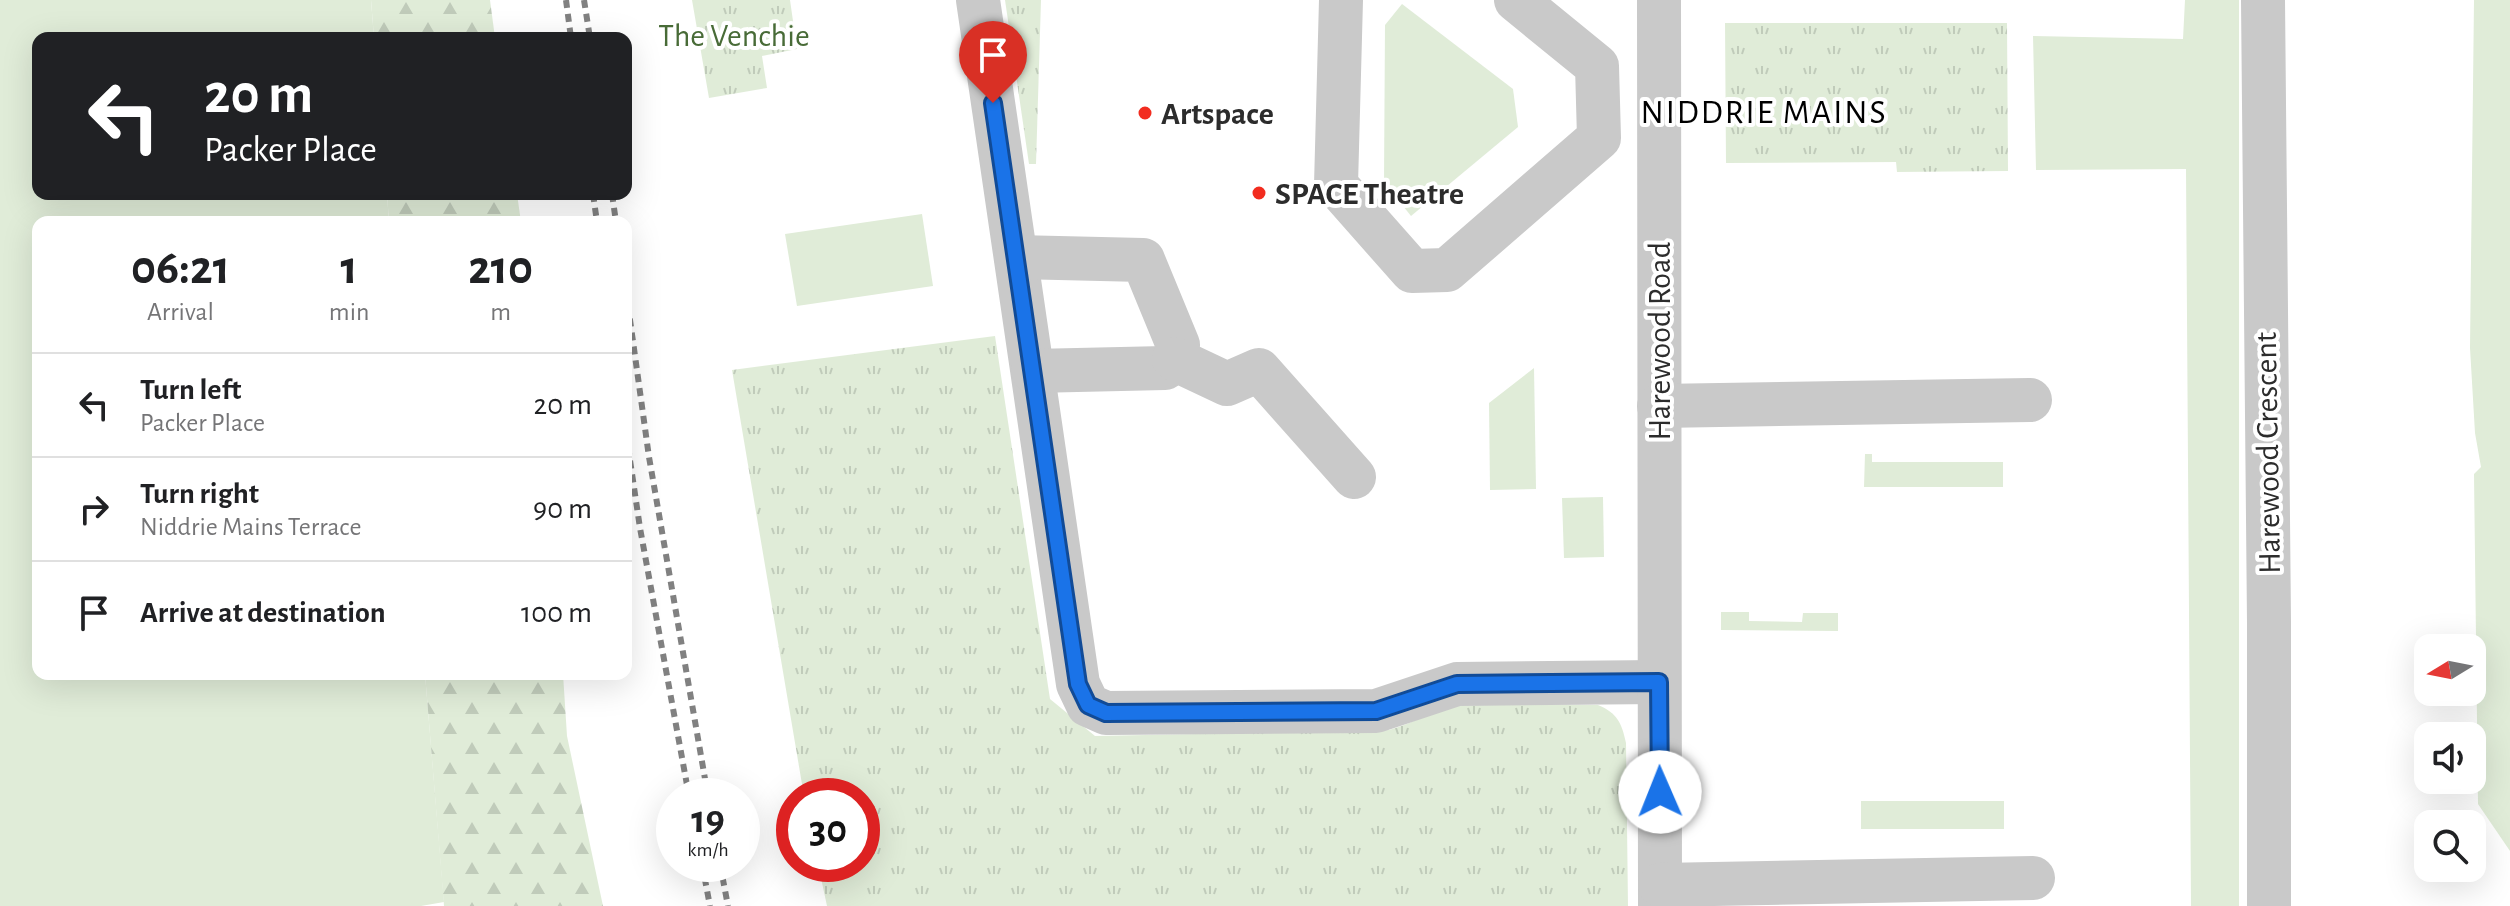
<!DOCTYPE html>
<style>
body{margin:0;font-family:"Alegreya Sans",sans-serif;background:#f2f2f2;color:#202124;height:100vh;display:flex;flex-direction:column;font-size:30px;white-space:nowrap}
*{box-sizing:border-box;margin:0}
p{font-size:26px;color:#757577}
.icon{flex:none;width:44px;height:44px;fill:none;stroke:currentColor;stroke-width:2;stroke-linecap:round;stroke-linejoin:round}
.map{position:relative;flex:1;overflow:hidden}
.side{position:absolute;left:32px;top:216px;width:600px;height:464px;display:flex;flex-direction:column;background:#fff;border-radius:16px;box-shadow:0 8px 32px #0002}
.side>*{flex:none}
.banner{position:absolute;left:32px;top:32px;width:600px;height:168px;border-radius:16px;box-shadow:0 8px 32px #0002;background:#202124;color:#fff;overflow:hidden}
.needle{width:52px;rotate:260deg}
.controls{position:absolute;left:2414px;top:634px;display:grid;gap:16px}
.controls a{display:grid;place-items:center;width:72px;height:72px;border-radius:16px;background:#fff;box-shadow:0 8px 32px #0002;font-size:40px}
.speed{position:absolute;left:656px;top:778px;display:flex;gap:16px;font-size:40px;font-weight:700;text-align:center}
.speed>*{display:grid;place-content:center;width:104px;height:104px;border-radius:50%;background:#fff;box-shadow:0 8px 32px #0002;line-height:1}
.speed small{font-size:20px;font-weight:400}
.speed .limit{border:12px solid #d22;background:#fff;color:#111}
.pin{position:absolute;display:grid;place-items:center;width:68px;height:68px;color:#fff;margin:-82px -34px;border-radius:50% 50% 50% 0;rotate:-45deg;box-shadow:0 0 8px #0007}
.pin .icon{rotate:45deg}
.me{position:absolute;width:88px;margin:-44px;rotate:359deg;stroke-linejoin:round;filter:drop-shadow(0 0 6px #0008)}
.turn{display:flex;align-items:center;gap:28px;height:168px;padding:0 40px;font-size:36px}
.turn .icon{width:104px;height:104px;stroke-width:2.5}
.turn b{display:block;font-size:56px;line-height:68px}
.eta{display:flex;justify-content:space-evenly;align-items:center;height:136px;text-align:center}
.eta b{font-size:48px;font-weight:700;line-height:56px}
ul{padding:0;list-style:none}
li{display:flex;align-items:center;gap:24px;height:104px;padding:0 40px;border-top:2px solid #e0e0e0}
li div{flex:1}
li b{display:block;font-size:30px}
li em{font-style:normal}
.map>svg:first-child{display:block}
.green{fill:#e0ecd8}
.forest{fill:url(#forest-firs)}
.park{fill:url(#park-tufts)}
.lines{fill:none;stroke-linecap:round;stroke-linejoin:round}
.minor{stroke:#c9c9c9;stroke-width:44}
.rail{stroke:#818181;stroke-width:6;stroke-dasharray:8 6;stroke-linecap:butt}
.route-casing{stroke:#114b97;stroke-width:20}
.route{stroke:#1a73e8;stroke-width:14}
.poi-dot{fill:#f22c1f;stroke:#fff;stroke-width:3}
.labels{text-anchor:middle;stroke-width:8;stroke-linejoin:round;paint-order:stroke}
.park-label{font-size:32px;fill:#486b37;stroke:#fff}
.poi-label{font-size:32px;font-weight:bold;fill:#2c2c2c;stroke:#fff;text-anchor:start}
.street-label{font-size:32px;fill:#2c2c2c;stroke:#fff}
.neighbourhood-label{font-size:34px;letter-spacing:2px;fill:#000;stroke:#fff}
</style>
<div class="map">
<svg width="2510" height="906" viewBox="0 0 2510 906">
<defs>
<pattern id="forest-firs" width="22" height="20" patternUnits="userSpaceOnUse" patternTransform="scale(2)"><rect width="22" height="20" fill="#e0ecd8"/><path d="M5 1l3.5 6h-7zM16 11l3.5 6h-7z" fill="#c0cbba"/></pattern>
<pattern id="park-tufts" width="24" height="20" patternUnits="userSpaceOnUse" patternTransform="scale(2)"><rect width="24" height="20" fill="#e0ecd8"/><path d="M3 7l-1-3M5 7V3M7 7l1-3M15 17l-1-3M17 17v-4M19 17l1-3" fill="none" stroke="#c0cbba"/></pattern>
</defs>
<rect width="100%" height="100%" fill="#fff"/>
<g class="green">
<polygon points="0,0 371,0 374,38 38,38 38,194 387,194 389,222 38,222 38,674 425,674 444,902 421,906 0,906"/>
<polygon points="2185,0 2239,0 2239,906 2191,906 2186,169 2036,170 2033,36 2183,39"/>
<polygon points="2474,0 2510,0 2510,851 2478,804 2474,474 2481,467 2475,433 2470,348"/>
<polygon points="1402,4 1513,89 1518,127 1411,216 1384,182 1385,25"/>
<polygon points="922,214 933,286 797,306 785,234"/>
<polygon points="1534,368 1536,489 1490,490 1489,403"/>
<polygon points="1865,454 1872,454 1872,462 2003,462 2003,487 1864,487"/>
<polygon points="1603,497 1604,557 1564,558 1562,498"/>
<polygon points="1721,612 1749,612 1749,621 1802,622 1803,613 1838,613 1838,631 1721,630"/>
<rect x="1861" y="801" width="143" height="28"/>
</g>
<g class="forest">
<polygon points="371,0 490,0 495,38 374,38"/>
<polygon points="387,194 517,194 521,222 389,222"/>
<polygon points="425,674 563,674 567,736 603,906 444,906"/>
</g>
<g class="park">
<polygon points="692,0 790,0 797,49 762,56 767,88 709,98"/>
<polygon points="1005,0 1041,0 1036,164 1029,164"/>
<polygon points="1725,23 2007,23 2008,171 1897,172 1896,162 1726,163"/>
<path d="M995,336L1050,699L1095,736L1389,730C1414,723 1436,709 1462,703L1598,705C1617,713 1622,723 1626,743L1628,906H827L818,864H862V796H804L732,370Z"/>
</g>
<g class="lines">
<g class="minor">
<polyline points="978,0 1078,684 1088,705 1106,713 1376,711 1457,684 1659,682"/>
<polyline points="1341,0 1336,185 1412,271 1447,270 1599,138 1597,66 1516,0"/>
<polyline points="1659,0 1660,906"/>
<polyline points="2263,0 2269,622 2269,906"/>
<polyline points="1016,257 1143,260 1178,345 1174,359 1165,368 1033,371"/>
<polyline points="1174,359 1227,384 1259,370 1354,477"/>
<polyline points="1659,406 2030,400"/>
<polyline points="1660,885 2033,878"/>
</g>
<g class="rail">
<polyline points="566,0 571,38"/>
<polyline points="584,0 590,38"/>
<polyline points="593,194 597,222"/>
<polyline points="612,194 616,222"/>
<polyline points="626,291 649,457 708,796"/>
<polyline points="626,433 640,528 689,796"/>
<polyline points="702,864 710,906"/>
<polyline points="720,864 728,906"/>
</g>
</g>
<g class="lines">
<g class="route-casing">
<polyline id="route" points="993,103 1078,684 1088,705 1106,713 1376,711 1457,684 1659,682 1660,792"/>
</g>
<use href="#route" class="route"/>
</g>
<g class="poi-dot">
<circle cx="1145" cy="113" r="8"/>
<circle cx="1259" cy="193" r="8"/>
</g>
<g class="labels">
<g class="park-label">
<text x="734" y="46">The Venchie</text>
</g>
<g class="poi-label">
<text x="1161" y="124">Artspace</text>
<text x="1275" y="204">SPACE Theatre</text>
</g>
<g class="street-label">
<text transform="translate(1659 341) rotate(-90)" y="11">Harewood Road</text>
<text transform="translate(2267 453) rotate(-91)" y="11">Harewood Crescent</text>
</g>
<g class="neighbourhood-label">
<text x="1764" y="123">NIDDRIE MAINS</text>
</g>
</g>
</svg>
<div class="controls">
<a><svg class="needle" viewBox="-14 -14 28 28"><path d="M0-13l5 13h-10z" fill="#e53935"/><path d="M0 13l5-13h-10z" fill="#757577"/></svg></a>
<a><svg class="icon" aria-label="sound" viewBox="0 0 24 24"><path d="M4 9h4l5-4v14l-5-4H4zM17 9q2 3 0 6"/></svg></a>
<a><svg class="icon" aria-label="search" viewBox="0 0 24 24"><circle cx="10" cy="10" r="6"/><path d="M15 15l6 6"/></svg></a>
</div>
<div class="speed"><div>19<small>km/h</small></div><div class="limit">30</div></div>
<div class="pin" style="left:993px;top:103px;background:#d93025"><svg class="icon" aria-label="arrive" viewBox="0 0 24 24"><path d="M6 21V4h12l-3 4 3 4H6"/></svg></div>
<svg class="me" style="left:1660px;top:792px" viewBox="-20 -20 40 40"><circle r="19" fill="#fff"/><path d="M0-13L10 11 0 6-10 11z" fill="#1a73e8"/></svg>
<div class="banner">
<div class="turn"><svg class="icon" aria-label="left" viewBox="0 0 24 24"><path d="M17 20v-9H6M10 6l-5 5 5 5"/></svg><div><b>20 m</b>Packer Place</div></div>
</div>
<section class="side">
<div class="eta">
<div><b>06:21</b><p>Arrival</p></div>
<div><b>1</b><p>min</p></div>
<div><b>210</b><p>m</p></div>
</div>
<ul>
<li><svg class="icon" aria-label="left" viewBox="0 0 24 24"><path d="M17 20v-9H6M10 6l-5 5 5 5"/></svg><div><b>Turn left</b><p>Packer Place</p></div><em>20 m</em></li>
<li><svg class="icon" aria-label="right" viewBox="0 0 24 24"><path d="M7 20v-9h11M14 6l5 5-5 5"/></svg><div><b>Turn right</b><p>Niddrie Mains Terrace</p></div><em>90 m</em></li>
<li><svg class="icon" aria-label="arrive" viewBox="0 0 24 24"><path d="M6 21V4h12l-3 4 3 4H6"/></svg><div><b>Arrive at destination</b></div><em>100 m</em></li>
</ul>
</section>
</div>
